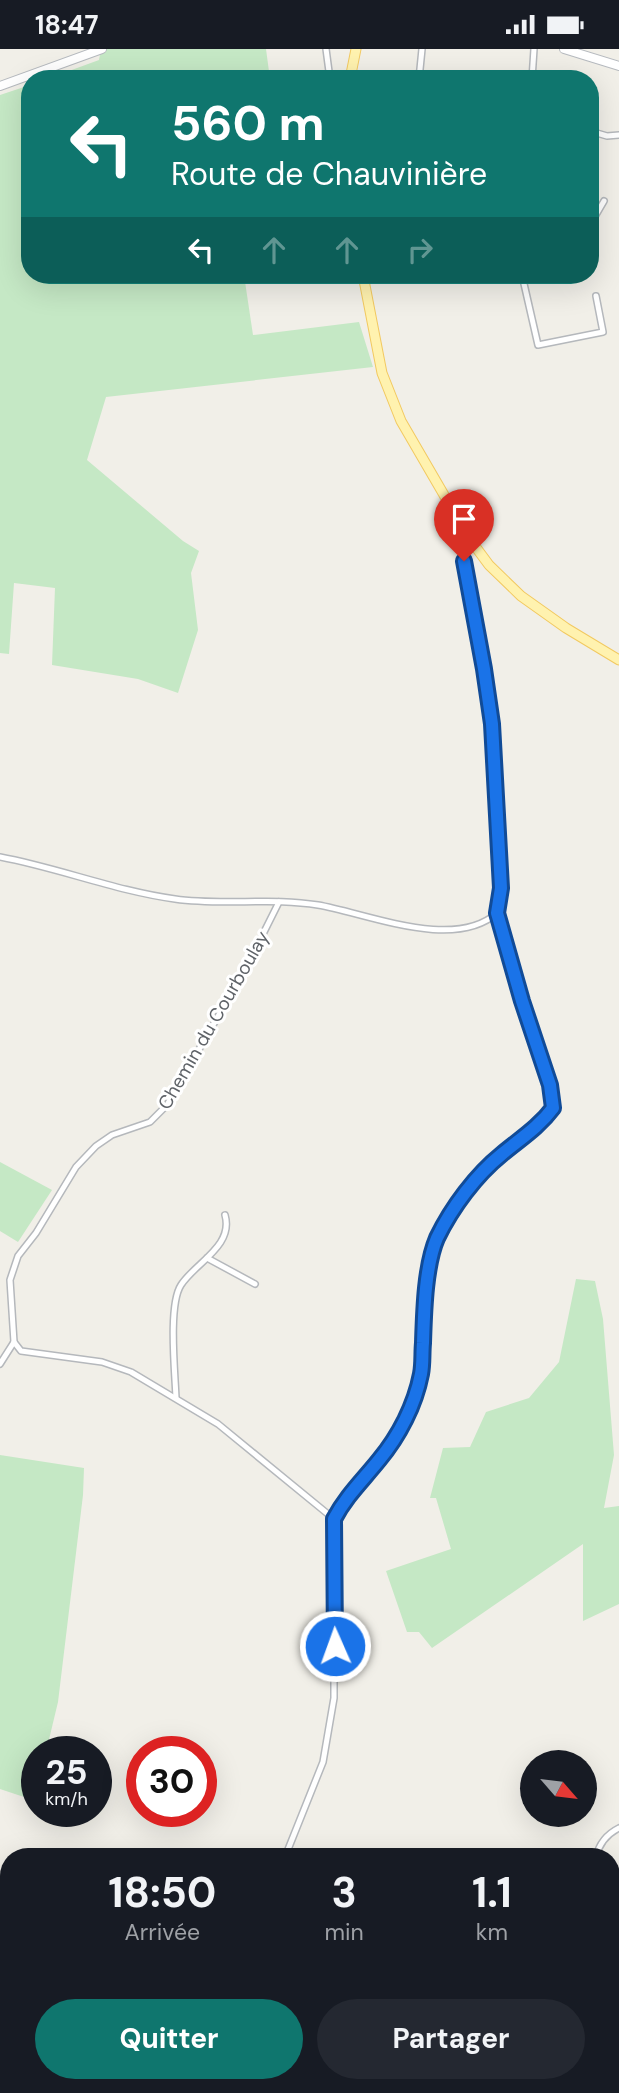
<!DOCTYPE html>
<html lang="fr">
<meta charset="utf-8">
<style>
body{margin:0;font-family:"DM Sans",sans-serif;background:#242831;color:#f1f3f6;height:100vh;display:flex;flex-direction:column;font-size:26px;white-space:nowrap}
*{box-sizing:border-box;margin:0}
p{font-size:23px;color:#9ea1a6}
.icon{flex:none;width:38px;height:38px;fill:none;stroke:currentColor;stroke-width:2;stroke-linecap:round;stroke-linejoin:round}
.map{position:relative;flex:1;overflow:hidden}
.details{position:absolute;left:0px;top:1799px;width:620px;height:245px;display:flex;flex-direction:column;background:#171b24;border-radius:28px 28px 0 0;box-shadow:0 7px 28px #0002}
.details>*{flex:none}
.top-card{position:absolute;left:21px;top:21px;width:578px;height:214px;border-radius:28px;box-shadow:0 7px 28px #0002;background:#0f766e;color:#fff;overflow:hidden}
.needle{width:46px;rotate:118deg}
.tools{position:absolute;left:520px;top:1701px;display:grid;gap:14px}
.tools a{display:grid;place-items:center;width:77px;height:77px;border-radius:50%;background:#171b24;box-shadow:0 7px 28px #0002;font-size:35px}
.speed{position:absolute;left:21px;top:1687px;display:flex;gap:14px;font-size:35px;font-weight:700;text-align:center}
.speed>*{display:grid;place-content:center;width:91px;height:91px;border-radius:50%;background:#171b24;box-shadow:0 7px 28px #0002;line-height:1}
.speed small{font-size:18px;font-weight:400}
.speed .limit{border:10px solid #d22;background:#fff;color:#111}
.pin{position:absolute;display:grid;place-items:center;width:60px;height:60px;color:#fff;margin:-72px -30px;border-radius:50% 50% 50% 0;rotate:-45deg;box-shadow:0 0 7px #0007}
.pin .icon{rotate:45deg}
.me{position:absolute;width:77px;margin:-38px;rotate:358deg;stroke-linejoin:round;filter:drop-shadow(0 0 5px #0008)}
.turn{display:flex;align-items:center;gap:24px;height:147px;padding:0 35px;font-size:32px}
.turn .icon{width:91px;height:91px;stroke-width:2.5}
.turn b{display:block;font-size:49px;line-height:60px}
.lanes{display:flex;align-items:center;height:66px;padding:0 35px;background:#0003;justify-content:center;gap:35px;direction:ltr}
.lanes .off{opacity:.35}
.eta{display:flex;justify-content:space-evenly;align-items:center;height:119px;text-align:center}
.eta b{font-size:42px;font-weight:700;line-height:49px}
.button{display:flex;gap:14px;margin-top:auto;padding:14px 35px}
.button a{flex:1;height:80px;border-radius:42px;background:#0f766e;color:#fff;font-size:28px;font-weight:700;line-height:80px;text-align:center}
.button a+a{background:#242831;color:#f1f3f6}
.status{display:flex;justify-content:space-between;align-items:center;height:49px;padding:0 35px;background:#171b24;direction:ltr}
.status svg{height:19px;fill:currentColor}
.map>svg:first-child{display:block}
.green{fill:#c5e8c5}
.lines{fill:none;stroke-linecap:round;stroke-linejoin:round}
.street-casing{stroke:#b5b8bc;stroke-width:8}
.secondary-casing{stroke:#b6babf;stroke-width:10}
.primary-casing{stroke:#f2c960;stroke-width:11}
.street{stroke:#fff;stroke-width:5}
.secondary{stroke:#fff;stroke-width:8}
.primary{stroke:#fff2af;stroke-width:9}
.route-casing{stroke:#114b97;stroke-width:18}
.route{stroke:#1a73e8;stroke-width:12}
.labels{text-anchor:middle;stroke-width:6;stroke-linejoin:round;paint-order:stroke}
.street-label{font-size:19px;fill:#5f6368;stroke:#fff}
</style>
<div class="status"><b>18:47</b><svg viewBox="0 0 49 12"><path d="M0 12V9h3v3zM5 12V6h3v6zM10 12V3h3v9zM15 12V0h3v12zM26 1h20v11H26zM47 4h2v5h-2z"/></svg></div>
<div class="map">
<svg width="619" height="2044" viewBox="0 0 619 2044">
<rect width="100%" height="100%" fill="#f1efe8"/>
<g class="green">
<polygon points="101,0 266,0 270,30 47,30 99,11"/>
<polygon points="30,36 30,226 244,226 253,286 359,273 373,318 106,348 87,411 183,492 199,502 191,524 198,581 178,644 138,630 52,616 55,539 14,534 9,605 0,604 0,46"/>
<polygon points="0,1113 52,1141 18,1193 0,1182"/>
<polygon points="576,1230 595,1232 603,1270 614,1406 604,1459 619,1457 619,1555 583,1572 583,1495 432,1599 419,1583 407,1583 386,1522 451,1500 436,1449 430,1449 443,1399 470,1398 486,1363 529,1349 559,1313"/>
<polygon points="0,1406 84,1419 83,1446 58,1653 46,1703 37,1703 37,1737 33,1751 0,1740"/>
<polygon points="0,1852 9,1855 9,2035 448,2035 445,2044 0,2044"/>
<polygon points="466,2035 602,2035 604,2044 462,2044"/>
</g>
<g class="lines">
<g class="street-casing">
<g id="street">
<polyline points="326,0 330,30"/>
<polyline points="419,30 422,0"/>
<polyline points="532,30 534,0"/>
<polyline points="590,82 607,87 619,86"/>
<polyline points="590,176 604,152"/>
<polyline points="522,226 538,296 603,283 596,247"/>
<path d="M0,808C59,819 116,842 175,850C223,857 271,848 318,856C369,865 454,902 497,864"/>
<polyline points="207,1209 255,1235"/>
<polyline points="14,1293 21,1302 102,1313 131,1323 218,1375 334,1470"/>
<polyline points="0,1315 14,1293 10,1231 18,1207 36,1184 76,1118 96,1097 112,1086 150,1073 167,1056 247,917 279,853"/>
<path d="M176,1349C175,1323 168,1256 181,1236C195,1214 234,1197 225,1166"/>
<path d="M285,1808L323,1713L334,1649V1470C346,1447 363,1431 379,1411C399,1387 415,1356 421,1325C423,1315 422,1304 423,1294C424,1263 425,1217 437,1189C451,1158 476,1126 502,1105C520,1090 539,1078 553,1059L550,1036L522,952L497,864L501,839L492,675L484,620L464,512C463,504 463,494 469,489"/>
<path d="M596,1808C599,1795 607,1785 619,1779"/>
<polyline points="140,2044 146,2035"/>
<polyline points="451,2044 454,2035"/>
</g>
</g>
<g class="secondary-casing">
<g id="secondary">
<polyline points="564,0 619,17"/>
<polyline points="0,37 102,0"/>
</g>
</g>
<g class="primary-casing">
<g id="primary">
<polyline points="350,30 356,0"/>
<polyline points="363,226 382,324 401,372 469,489 489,516 521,547 566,579 619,611"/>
</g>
</g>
<use href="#street" class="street"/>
<use href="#secondary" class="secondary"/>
<use href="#primary" class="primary"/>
</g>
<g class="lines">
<g class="route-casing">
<path id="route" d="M335,1597L334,1470C346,1447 363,1431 379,1411C399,1387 415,1356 421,1325C423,1315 422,1304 423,1294C424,1263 425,1217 437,1189C452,1158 476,1126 502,1105C520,1090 539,1078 553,1059L550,1036L522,952L497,864L501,839L492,675L484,620L464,512"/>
</g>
<use href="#route" class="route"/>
</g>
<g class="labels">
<g class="street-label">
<text transform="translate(213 971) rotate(-60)" y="7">Chemin du Courboulay</text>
</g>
</g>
</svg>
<div class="tools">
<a><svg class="needle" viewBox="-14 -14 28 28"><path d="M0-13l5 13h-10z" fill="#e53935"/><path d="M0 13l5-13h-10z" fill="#9ea1a6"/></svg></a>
</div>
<div class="speed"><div>25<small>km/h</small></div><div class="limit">30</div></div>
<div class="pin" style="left:464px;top:512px;background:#d93025"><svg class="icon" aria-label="arrive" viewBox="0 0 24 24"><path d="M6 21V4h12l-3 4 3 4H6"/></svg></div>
<svg class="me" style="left:335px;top:1597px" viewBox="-20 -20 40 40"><circle r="17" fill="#1a73e8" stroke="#fff" stroke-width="3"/><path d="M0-11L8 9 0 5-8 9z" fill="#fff"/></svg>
<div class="top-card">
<div class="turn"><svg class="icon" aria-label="left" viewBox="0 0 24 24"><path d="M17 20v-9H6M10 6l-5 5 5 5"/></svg><div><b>560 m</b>Route de Chauvinière</div></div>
<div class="lanes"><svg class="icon" aria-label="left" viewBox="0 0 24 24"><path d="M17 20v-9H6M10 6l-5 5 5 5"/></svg><svg class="icon off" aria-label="ahead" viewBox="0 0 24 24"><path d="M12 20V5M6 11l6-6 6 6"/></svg><svg class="icon off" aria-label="ahead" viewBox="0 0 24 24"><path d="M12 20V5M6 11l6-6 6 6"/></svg><svg class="icon off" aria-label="right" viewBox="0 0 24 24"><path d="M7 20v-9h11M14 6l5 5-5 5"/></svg></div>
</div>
<section class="details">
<div class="eta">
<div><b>18:50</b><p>Arrivée</p></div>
<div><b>3</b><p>min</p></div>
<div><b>1.1</b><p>km</p></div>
</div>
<div class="button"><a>Quitter</a><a>Partager</a></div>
</section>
</div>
